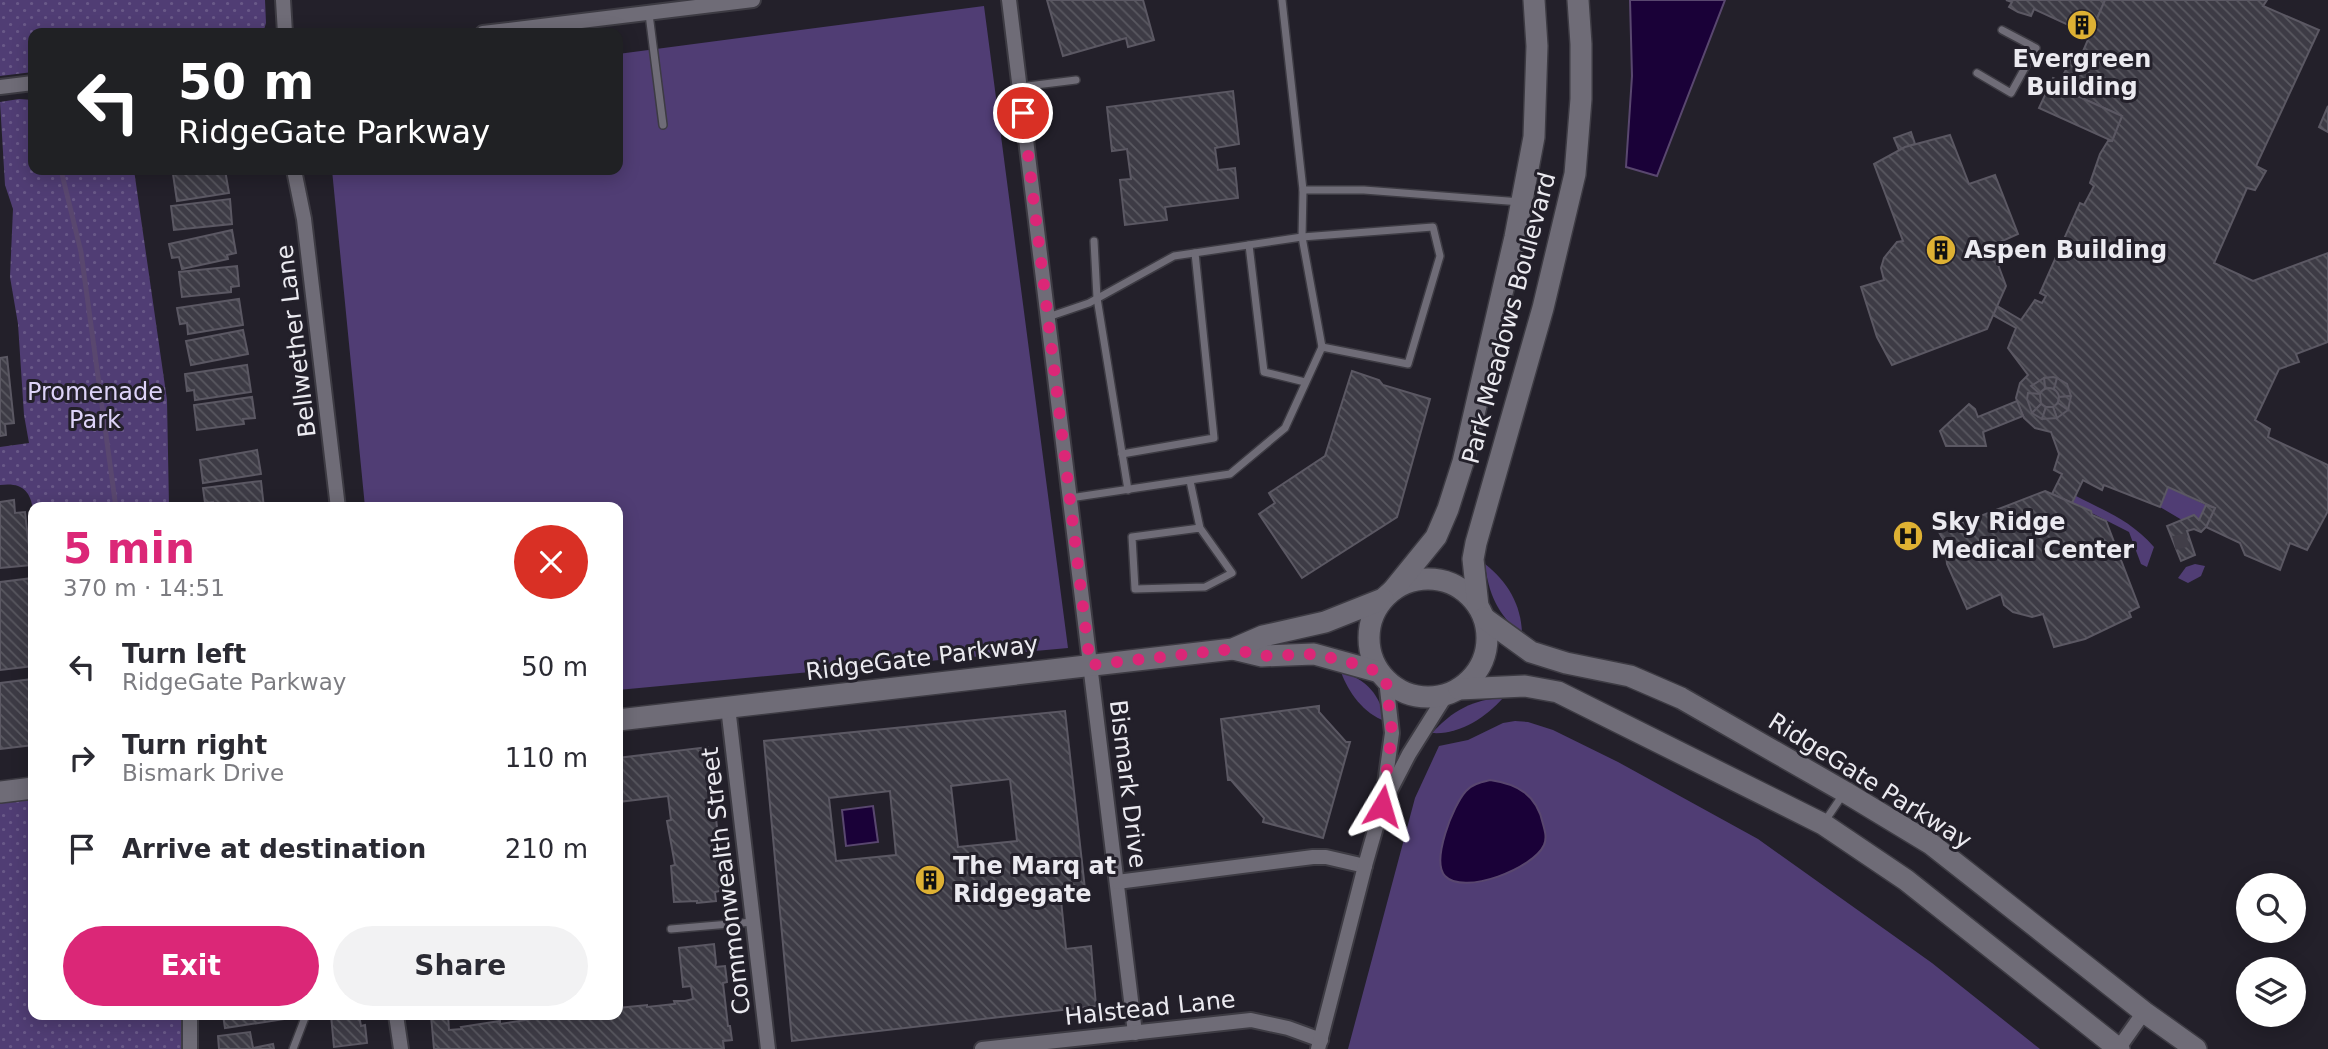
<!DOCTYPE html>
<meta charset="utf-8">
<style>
body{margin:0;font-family:"DejaVu Sans",sans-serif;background:#f2f2f3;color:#2b2b33;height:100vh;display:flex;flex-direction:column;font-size:26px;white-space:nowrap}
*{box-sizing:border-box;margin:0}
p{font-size:23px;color:#7c7c81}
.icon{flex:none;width:38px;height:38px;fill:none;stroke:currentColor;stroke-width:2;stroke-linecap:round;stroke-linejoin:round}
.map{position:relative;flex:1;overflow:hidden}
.drawer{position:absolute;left:28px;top:502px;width:595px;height:518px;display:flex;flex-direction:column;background:#fff;border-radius:14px;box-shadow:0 4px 18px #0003}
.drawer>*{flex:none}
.banner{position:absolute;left:28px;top:28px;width:595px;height:147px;border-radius:14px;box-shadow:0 4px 18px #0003;background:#202124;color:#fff;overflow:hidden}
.controls{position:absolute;left:2236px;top:873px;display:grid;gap:14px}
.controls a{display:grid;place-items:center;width:70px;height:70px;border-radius:50%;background:#fff;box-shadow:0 4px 18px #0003;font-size:35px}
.pin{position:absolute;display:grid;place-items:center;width:60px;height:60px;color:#fff;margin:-30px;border:4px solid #fff;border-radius:50%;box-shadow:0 2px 7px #0007}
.me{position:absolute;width:77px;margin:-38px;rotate:7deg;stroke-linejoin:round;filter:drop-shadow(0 0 5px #0008)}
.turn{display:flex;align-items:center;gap:24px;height:147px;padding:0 35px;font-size:32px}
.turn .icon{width:91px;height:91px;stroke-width:2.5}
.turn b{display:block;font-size:49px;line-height:60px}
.round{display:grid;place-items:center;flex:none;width:74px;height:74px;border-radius:37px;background:#f2f2f3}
.headline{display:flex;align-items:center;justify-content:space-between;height:119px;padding:0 35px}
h1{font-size:42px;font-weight:600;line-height:52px;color:#db2777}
.primary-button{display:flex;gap:14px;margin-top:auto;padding:14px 35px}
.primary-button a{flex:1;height:80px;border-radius:42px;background:#db2777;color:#fff;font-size:28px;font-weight:600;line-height:80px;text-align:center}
.primary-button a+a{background:#f2f2f3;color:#2b2b33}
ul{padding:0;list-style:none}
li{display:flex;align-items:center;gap:21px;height:91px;padding:0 35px}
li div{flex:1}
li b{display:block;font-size:26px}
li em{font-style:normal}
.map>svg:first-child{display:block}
.grass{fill:#503d74}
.park{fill:url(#park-dots)}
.water{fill:#1a0138;stroke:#59476f;stroke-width:2}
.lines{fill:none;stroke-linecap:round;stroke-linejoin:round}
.stream{stroke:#59476f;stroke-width:5}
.building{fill:url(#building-back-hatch);stroke:#5b5863;stroke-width:2;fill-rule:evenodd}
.street-tunnel{stroke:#413e48;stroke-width:14;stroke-dasharray:14 7;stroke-linecap:butt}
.lane-casing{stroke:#3d3b43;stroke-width:10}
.street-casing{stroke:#3d3b43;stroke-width:18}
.secondary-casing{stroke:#3d3b43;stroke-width:24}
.lane{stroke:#6f6c77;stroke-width:7}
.street{stroke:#6f6c77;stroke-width:14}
.secondary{stroke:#6f6c77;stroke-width:21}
.route{stroke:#db2777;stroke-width:12;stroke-dasharray:0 21.6}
.labels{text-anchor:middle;stroke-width:6;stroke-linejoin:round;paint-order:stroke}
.poi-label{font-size:24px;font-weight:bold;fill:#ebeaf0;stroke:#23202a;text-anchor:start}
.street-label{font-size:24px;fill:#ebeaf0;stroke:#23202a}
.park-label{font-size:24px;fill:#ddd3f8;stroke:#23202a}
</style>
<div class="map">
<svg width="2328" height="1049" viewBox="0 0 2328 1049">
<defs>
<pattern id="park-dots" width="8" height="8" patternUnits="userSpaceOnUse" patternTransform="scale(1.75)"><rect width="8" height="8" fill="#503d74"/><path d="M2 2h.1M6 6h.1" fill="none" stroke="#695988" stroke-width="1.8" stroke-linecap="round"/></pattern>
<pattern id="building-back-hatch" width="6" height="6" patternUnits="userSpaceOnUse" patternTransform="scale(1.75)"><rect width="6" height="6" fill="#3d3b45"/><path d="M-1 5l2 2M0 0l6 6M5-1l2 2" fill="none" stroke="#595860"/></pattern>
</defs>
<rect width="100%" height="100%" fill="#23202a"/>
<g class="grass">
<polygon points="984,6 1068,648 618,690 618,508 365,507 332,170 618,170 618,54"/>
<polygon points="2168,487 2206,505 2199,520 2194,515 2182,520 2160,507"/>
<path d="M2076,496C2107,512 2130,520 2154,547L2147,567L2141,564L2129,532L2072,503Z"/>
<path d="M1485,564C1507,581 1521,604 1522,633C1498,617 1488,592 1485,564Z"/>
<polygon points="2195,564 2205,566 2201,576 2188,583 2178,578 2186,567"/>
<path d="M1341,672C1367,679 1380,695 1385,721C1364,714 1348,692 1341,672Z"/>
<path d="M1503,698C1485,718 1459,735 1432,733C1452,711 1473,699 1503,698Z"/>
<polygon points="1515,721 1528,722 1553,730 1618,762 1758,839 1932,963 2040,1049 1348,1049 1415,798 1439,746 1468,740 1503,723"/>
</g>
<g class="park">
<polygon points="0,0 265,0 266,23 263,33 33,33 33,72 0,76"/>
<path d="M19,99L33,100V170H134L167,400L169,507L33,508V511C31,490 21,482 0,485V447L29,443L24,415L18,324L10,277L13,209L5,185L0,102Z"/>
<polygon points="33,788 33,1015 190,1015 190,1049 0,1049 0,792"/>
</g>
<g class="water">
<polygon points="1630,0 1725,0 1657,176 1626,167 1632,76"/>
<path d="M1490,780C1518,784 1537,795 1543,824C1545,831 1547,838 1544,845C1534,868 1464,896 1445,876C1431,861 1453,805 1466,791C1472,784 1482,782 1490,780Z"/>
<polygon points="873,806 878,842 846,846 842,810"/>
</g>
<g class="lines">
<polyline class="stream" points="61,170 81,252 116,508"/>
</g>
<g class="building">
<polygon points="1047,0 1143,0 1154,40 1128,47 1126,38 1063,56"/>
<polygon points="2006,0 2105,0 2090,35 2034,9 2031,16 2018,12 2009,7 2012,2"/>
<polygon points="2105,0 2267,0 2263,6 2319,30 2256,166 2266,171 2255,190 2247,188 2214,263 2253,281 2328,253 2328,342 2296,354 2299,362 2279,369 2255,420 2270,429 2268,437 2328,465 2328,511 2307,550 2290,543 2280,570 2245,555 2240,543 2206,527 2215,508 2168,487 2160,507 2104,485 2102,490 2083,480 2072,503 2052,494 2062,474 2054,470 2059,454 2051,432 2035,428 2024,418 2018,404 2016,398 2020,383 2028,375 2008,348 2016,328 1993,315 1997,306 2021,320 2035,300 2042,303 2046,296 2040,293 2080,203 2084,205 2094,186 2090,183 2100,154 2108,141 2112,141 2122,116 2066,91 2069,86 2060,81 2071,60 2078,63"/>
<polygon points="2053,78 2069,86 2066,91 2122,116 2112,141 2039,108"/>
<polygon points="1233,91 1239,144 1215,148 1218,170 1235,168 1238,198 1165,207 1167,220 1125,225 1120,180 1131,179 1127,149 1112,151 1107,107"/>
<polygon points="2328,106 2328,132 2319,127"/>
<polygon points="1911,132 1915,144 1899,150 1894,138"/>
<polygon points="1950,135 1969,184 1995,175 2018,234 1991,246 2006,286 1987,329 1892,365 1877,337 1861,287 1884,280 1881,268 1884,258 1897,242 1903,241 1874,164 1905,147"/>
<polygon points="200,170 225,170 229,193 177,201 173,174"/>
<polygon points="230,199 232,224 174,230 171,206"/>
<polygon points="232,230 236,253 227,255 228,259 182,269 179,257 172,258 169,244"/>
<polygon points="237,266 239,286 231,287 231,292 182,297 179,272"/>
<polygon points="239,299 243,325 188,334 187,323 180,324 177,308"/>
<polygon points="243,330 248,354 191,365 186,341"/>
<polygon points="7,357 14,423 5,424 6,435 0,436 0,358"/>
<polygon points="247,365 251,392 195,400 194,390 187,391 185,374"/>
<polygon points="1352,371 1379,380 1383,385 1430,399 1397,517 1302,578 1259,514 1275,503 1269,493 1325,456"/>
<polygon points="2053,377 2057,378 2054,389 2045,389 2044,378"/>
<polygon points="2044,378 2045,389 2040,394 2031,386"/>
<polygon points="2057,378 2067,384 2071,396 2059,397 2054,389"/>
<circle cx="2049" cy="398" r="10"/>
<polygon points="2028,393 2040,394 2041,404 2032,413 2027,399"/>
<polygon points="2071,396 2068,410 2058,403 2059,397"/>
<polygon points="252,397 255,418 243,419 244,424 197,430 194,405"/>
<polygon points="2017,401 2023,416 1983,432 1986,446 1946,446 1940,431 1969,404 1975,409 1978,417"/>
<polygon points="2058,403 2068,410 2057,418 2053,407"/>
<polygon points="2041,404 2046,407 2042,419 2032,413"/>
<polygon points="2046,407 2053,407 2057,418 2042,419"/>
<polygon points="257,450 261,474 203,483 200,460"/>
<polygon points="261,481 264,508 213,508 213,502 205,503 203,488"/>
<polygon points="2045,491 2091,511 2092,515 2106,521 2139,607 2129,612 2131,617 2085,639 2054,647 2043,614 2032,617 2013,612 2004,605 2001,594 1967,609 1947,564 1945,543 1939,532"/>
<polygon points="14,500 15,513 25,512 31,565 0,568 0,502"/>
<polygon points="2206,505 2215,508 2206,527 2201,532 2194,529 2187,531 2195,555 2181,561 2167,526 2194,515 2199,520"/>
<polygon points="33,578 33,666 0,670 0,582"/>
<polygon points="33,679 33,745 0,749 0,683"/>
<polygon points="1319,706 1319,712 1346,742 1350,742 1323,838 1263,822 1264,818 1231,780 1228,780 1221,719"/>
<path d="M1065,711L1086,898L1061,900L1066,949L1091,946L1096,1006L792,1041L764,741ZM1010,779L1017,841L958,847L951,786ZM890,791L896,855L836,861L829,798Z"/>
<polygon points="708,747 724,890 715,892 716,901 697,903 697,901 674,902 671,866 675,865 667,821 671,820 668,796 618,802 618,758"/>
<polygon points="714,944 716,963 715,967 725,966 727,982 723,983 728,1026 730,1026 732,1040 723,1041 724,1049 434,1049 431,1016 424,1017 424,1015 448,1015 449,1030 462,1029 461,1027 500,1021 500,1024 557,1015 618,1015 618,1008 647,1005 647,1007 675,1004 674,1001 685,1001 693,999 691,986 683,987 679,948"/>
<polygon points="223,1015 285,1015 285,1019 225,1028"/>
<polygon points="331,1015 359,1015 361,1026 365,1025 367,1043 334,1047"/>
<polygon points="250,1032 253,1048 273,1044 274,1049 219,1049 218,1036"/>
</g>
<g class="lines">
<polyline class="street-tunnel" points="2174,543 2190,539"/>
<g class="lane-casing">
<g id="lane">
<polyline points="1282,0 1303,190"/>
<polyline points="649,14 663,125"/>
<polyline points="1977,73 2011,93 2036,48 2002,30"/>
<polyline points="1020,87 1076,80"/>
<polyline points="1094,241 1097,298 1128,490"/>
<polyline points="1249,245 1264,372 1305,382"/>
<polyline points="1048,317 1089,303 1174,256 1302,237 1433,227 1440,256 1408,364 1322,347 1285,428 1230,474 1070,498"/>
<polyline points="1322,347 1302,237 1303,190 1364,190 1521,202"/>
<polyline points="1122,454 1214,438 1195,253"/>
<polyline points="1190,481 1200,528 1232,573 1205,587 1135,589 1132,537 1200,528"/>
<polyline points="1825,821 1844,793"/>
<polyline points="671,929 753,922"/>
<polyline points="293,1049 306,1015"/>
</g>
</g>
<g class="street-casing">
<g id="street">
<polyline points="283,0 285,33"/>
<polyline points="1009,0 1135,1033"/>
<polyline points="483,33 753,0"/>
<polyline points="0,87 33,83"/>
<polyline points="294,170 304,219 338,508"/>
<polyline points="728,707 768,1049"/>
<polyline points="1384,791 1392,733 1386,680"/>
<polyline points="1117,882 1313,857 1326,857 1365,866"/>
<polyline points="396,1015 401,1049"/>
<polyline points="190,1049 190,1015"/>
<polyline points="982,1049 1251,1020 1288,1028 1321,1040"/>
<polyline points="1318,1049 1366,862 1382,806 1409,754 1446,695"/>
<polyline points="2118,1049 2144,1012"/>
</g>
</g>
<g class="secondary-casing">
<g id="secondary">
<circle cx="1428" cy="638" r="59"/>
<polyline points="1393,590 1436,537 1448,509 1463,462 1515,237 1534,137 1537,46 1534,0"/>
<polyline points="1478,606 1473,559 1476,543 1543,308 1575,174 1581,99 1581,44 1578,0"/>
<polyline points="1484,618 1531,652 1566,663 1630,676 1681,698 1845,792 1931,844 2144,1012 2196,1049"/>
<polyline points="1233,649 1262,656 1314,654 1379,672"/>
<polyline points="1459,689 1525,686 1558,692 1823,824 1906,880 2119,1049"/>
<polyline points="618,720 1233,649 1263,636 1325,622 1383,599"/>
<polyline points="0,792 33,788"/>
</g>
</g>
<use href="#lane" class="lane"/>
<use href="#street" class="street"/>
<use href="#secondary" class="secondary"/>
</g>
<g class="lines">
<polyline class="route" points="1023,113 1090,665 1233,649 1262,656 1314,654 1349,662 1379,672 1386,680 1392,733 1382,806"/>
</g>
<defs>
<g id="building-disc" transform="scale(1.575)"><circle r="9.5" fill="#deb133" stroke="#23202a"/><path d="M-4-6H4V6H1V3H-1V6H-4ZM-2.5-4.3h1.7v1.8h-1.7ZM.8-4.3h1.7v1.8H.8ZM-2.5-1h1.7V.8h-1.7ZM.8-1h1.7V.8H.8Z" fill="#111"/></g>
<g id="hospital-disc" transform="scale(1.575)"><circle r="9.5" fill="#deb133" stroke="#23202a"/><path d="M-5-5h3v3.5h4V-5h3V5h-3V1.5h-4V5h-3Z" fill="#111"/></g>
</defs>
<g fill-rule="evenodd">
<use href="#building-disc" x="2082" y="25"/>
<use href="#building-disc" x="1941" y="250"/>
<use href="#hospital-disc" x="1908" y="536"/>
<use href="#building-disc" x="930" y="880"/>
</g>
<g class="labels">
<g class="poi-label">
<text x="2082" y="67" text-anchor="middle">Evergreen<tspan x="2082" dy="28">Building</tspan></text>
<text x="1964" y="258">Aspen Building</text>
<text x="1931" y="530">Sky Ridge<tspan x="1931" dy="28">Medical Center</tspan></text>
<text x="953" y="874">The Marq at<tspan x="953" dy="28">Ridgegate</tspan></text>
</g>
<g class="street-label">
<text transform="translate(1509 318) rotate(-75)" y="8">Park Meadows Boulevard</text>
<text transform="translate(296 341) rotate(-97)" y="8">Bellwether Lane</text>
<text transform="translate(922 658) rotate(-7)" y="8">RidgeGate Parkway</text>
<text transform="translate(1870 781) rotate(32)" y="8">RidgeGate Parkway</text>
<text transform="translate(1128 784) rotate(83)" y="8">Bismark Drive</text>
<text transform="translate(726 881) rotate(-97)" y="8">Commonwealth Street</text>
<text transform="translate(1150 1008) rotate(-6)" y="8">Halstead Lane</text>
</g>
<g class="park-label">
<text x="95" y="400">Promenade<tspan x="95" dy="28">Park</tspan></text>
</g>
</g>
</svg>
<div class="controls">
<a><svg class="icon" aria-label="search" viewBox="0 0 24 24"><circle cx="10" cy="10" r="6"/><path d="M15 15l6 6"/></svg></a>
<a><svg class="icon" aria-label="layers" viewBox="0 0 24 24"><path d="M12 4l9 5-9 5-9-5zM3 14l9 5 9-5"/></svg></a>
</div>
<div class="pin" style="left:1023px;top:113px;background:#d93025"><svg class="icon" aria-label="arrive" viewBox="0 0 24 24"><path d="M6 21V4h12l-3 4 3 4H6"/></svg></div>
<svg class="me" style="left:1382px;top:806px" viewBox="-20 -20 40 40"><path d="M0-17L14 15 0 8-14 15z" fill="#db2777" stroke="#fff" stroke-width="4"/></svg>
<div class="banner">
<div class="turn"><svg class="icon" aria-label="left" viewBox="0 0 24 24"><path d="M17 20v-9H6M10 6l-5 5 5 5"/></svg><div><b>50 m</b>RidgeGate Parkway</div></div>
</div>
<section class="drawer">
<div class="headline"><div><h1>5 min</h1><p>370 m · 14:51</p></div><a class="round" style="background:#d93025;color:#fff"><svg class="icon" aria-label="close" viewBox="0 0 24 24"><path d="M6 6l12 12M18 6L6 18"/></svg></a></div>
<ul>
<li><svg class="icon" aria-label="left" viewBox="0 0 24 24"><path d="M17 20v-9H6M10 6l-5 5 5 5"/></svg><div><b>Turn left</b><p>RidgeGate Parkway</p></div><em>50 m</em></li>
<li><svg class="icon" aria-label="right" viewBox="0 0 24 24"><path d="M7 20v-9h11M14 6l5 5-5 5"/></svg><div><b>Turn right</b><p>Bismark Drive</p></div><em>110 m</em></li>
<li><svg class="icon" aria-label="arrive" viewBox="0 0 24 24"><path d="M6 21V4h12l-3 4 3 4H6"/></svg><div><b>Arrive at destination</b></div><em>210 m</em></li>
</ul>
<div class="primary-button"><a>Exit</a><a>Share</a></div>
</section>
</div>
